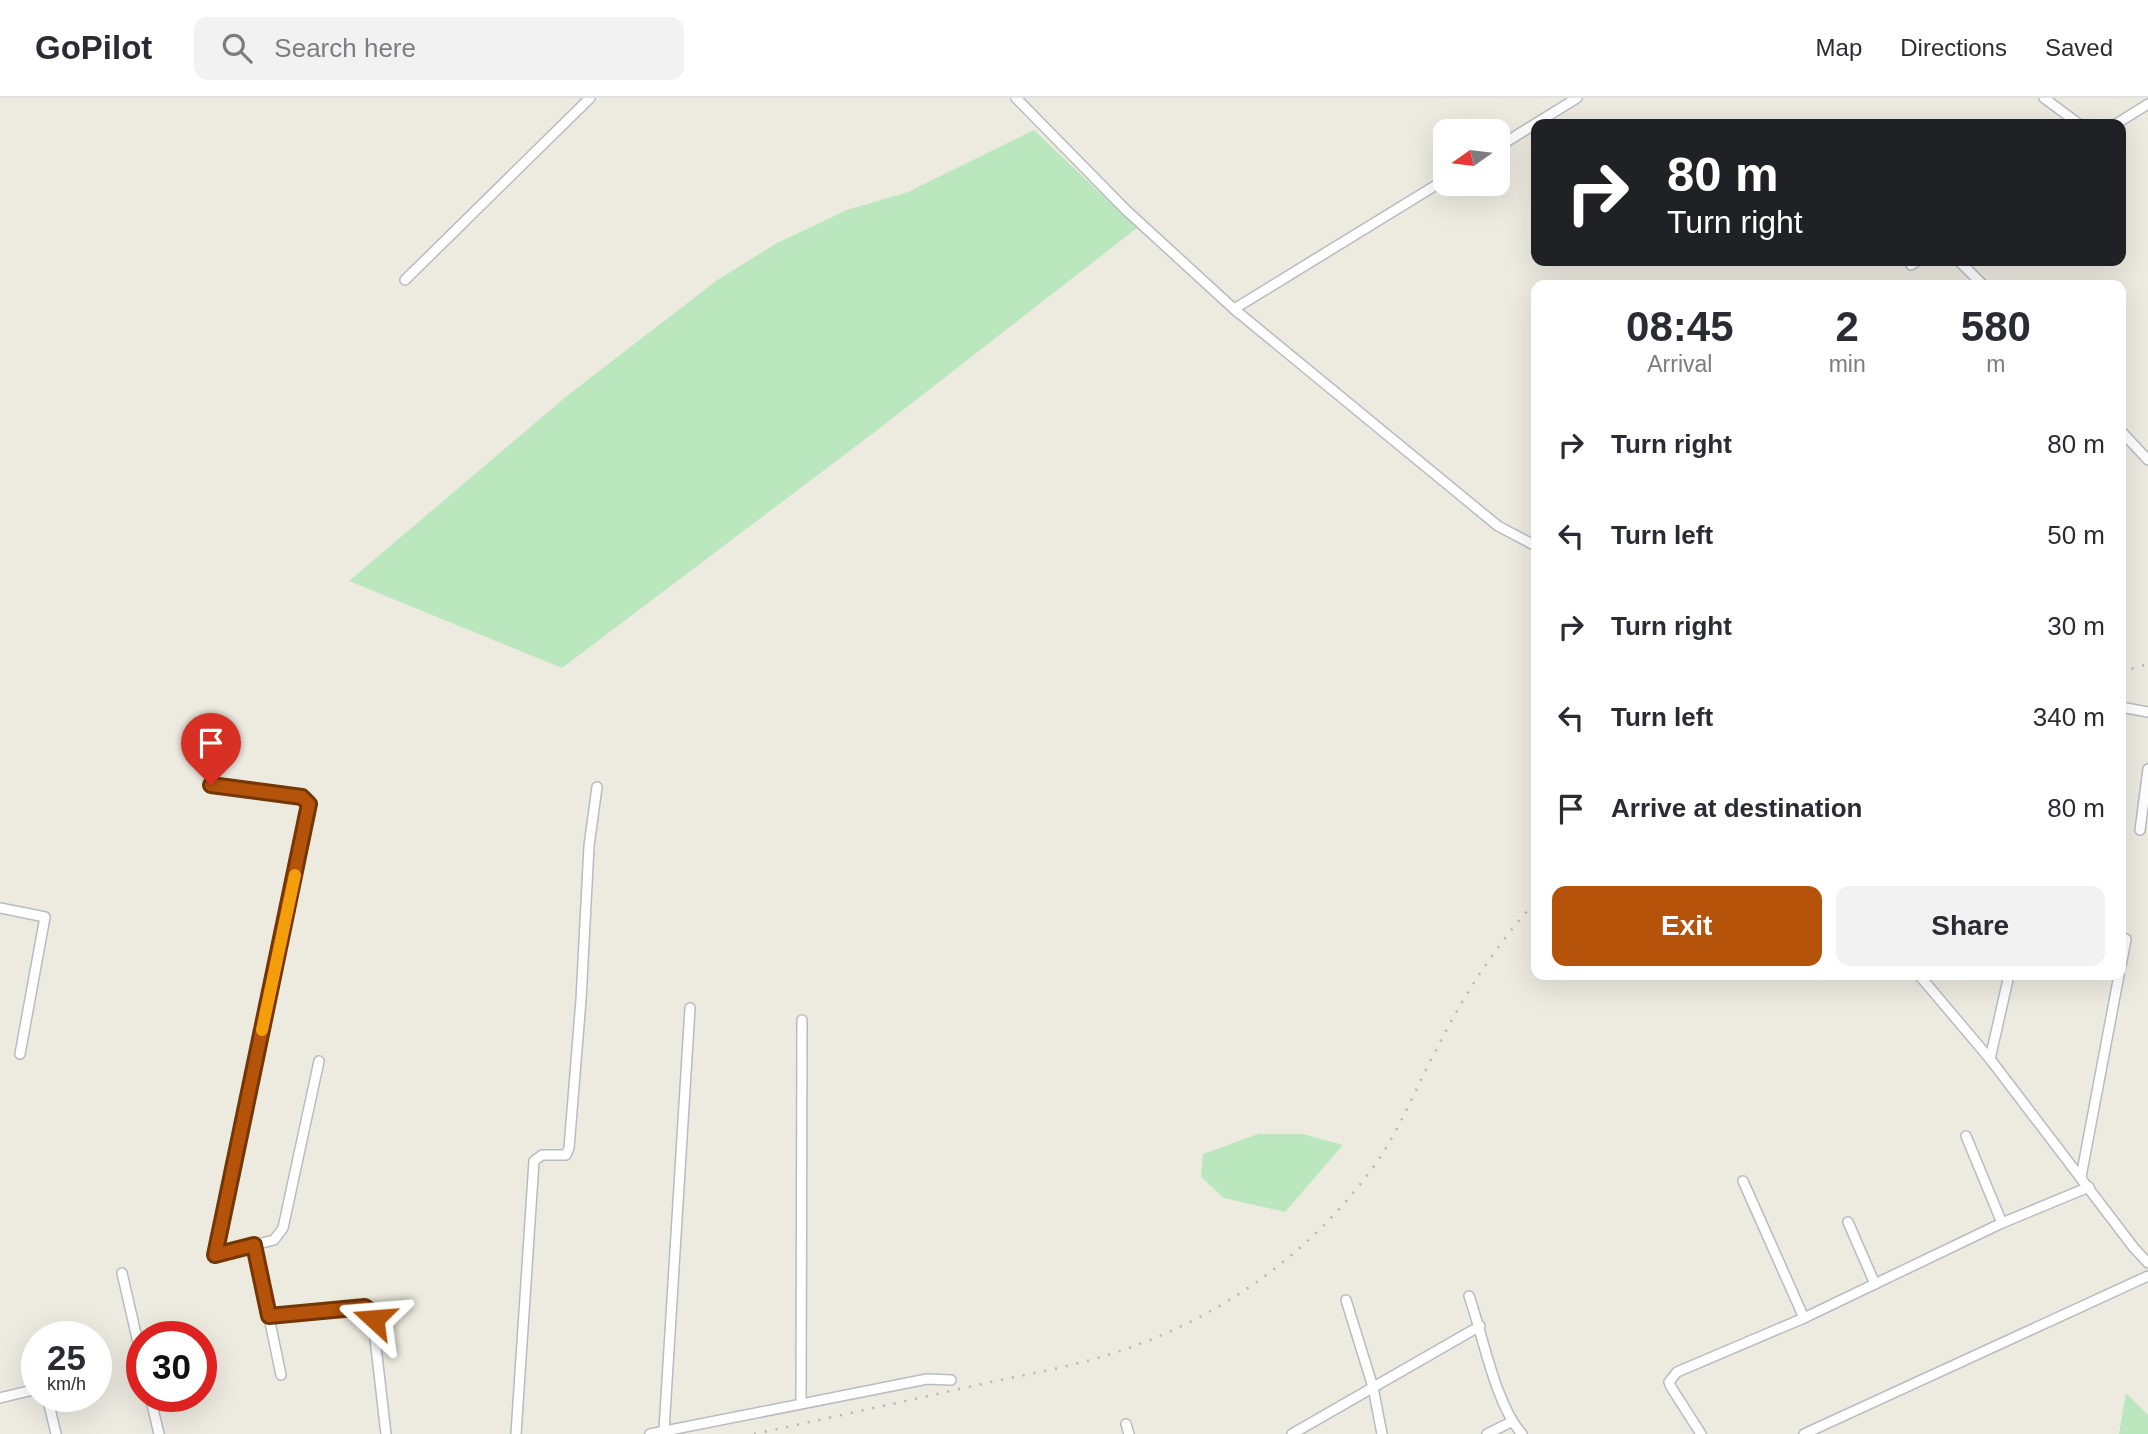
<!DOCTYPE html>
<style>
body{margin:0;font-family:Arial,sans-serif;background:#f2f2f3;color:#2b2b33;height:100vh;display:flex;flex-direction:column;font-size:26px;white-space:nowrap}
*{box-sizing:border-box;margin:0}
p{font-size:23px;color:#7c7c81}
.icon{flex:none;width:38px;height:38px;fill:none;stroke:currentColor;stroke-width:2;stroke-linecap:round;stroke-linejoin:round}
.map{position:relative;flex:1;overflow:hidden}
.details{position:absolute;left:1531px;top:182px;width:595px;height:700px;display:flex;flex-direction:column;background:#fff;border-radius:14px;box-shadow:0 7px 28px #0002}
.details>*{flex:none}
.top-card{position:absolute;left:1531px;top:21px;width:595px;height:147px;border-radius:14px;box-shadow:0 7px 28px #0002;background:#202124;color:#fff;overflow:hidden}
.needle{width:46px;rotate:256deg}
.fabs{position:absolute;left:1433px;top:21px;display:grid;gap:14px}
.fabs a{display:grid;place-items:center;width:77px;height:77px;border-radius:14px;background:#fff;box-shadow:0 7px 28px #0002;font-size:35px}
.speed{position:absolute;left:21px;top:1223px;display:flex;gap:14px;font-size:35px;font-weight:700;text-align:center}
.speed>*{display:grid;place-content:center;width:91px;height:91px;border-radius:50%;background:#fff;box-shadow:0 7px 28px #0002;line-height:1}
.speed small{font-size:18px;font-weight:400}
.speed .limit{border:10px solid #d22;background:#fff;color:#111}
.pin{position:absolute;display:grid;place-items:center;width:60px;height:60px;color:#fff;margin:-72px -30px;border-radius:50% 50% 50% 0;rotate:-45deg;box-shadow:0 0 7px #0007}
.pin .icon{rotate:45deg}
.me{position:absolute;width:77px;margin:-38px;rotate:289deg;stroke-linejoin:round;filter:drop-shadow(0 0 5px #0008)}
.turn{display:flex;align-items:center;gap:24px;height:147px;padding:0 21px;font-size:32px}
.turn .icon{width:91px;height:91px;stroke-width:2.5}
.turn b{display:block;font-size:49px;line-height:60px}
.eta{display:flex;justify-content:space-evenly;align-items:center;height:119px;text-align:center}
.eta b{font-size:42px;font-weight:700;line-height:49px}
.action{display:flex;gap:14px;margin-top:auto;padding:14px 21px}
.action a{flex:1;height:80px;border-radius:14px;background:#b45309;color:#fff;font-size:28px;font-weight:700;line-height:80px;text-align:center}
.action a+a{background:#f2f2f3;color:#2b2b33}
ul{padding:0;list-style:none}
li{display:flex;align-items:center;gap:21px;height:91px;padding:0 21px}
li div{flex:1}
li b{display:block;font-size:26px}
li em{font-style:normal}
header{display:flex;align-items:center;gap:42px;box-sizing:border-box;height:98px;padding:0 35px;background:#fff;border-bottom:2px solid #e1e1e2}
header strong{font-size:33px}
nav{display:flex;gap:38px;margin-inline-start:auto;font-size:24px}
.search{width:490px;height:63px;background:#f2f2f3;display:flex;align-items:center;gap:18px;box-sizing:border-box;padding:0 24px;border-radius:14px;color:#7c7c81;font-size:26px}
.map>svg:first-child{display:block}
.green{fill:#bbe7be}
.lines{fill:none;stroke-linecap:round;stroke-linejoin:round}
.minor-casing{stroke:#b8bbc1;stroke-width:12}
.minor{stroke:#fff;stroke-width:9}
.rail{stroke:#b4b5b6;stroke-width:2.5;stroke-dasharray:2 9;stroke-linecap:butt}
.route-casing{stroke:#753606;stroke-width:18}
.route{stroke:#b45309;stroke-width:12}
.slow{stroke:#f59e0b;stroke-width:12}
</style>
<header>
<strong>GoPilot</strong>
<div class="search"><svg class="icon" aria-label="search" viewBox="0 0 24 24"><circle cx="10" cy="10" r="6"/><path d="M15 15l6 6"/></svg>Search here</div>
<nav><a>Map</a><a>Directions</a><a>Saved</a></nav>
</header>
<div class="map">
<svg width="2148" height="1336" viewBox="0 0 2148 1336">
<rect width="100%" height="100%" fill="#edebe0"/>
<g class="green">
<polygon points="1034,32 1137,130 876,333 562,570 349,483 568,297 716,183 775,146 847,112 908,94"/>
<polygon points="1258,1036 1303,1036 1343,1047 1285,1114 1224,1100 1201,1079 1203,1056"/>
<polygon points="2126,1295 2148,1317 2148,1336 2119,1336"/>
</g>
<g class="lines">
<g class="minor-casing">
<g id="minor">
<polyline points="1016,0 1126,112 1234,211 1498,428 1536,448"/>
<polyline points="2044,0 2079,26"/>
<polyline points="2116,26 2148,6"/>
<polyline points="1498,49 1577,0"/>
<polyline points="1959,163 1983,187"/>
<polyline points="1911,167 1917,163"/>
<polyline points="405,182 590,0"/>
<polyline points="1234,211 1446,81"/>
<polyline points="2121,333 2148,362"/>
<polyline points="2121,609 2148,614"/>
<polyline points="211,687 302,699 309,706 215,1157 254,1147 281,1277"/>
<polyline points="2140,732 2148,671"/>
<polyline points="0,810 45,819 20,956"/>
<polyline points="2121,868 2126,841"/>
<polyline points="1919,877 1990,961 2134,1150 2148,1165"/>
<polyline points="1990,961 2009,877"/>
<polyline points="1966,1038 2002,1125"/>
<polyline points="2081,1079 2119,877"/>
<polyline points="1743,1083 1804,1220"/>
<polyline points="1848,1124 1875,1186"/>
<polyline points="254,1147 274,1142 283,1130 319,963"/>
<polyline points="122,1175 142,1262"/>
<path d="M1469,1198C1483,1237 1495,1306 1522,1336"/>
<polyline points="1346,1202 1373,1289 1382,1336"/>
<polyline points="269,1218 365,1209 372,1214 386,1336"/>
<polyline points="47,1298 56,1336"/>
<polyline points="150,1298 159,1336"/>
<polyline points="0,1300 37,1291"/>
<polyline points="801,1304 802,922"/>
<polyline points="1126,1326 1129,1336"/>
<polyline points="664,1332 690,910"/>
<polyline points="516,1336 534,1063 542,1057 566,1057 569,1050 581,902 589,748 597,689"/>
<polyline points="650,1336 927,1281 951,1282"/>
<polyline points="1292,1336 1480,1228"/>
<polyline points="1487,1336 1511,1324"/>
<polyline points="1701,1336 1671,1289 1669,1284 1677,1274 1804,1220 2002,1125 2089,1089"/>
<polyline points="1804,1336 2148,1178"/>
</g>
</g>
<use href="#minor" class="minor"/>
<g class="rail">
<polyline points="2121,574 2148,566"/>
<path d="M754,1336C828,1320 902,1304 977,1287C1018,1278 1060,1271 1101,1259C1210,1227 1307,1161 1374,1068C1400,1032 1415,991 1436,952C1464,897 1495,848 1536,803"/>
</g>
</g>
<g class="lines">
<g class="route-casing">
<polyline id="route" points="211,687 302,699 309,706 215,1157 254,1147 269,1218 365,1209 372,1214 374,1221"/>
</g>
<use href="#route" class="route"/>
<polyline class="slow" points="262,932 295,777"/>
</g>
</svg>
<div class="fabs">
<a><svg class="needle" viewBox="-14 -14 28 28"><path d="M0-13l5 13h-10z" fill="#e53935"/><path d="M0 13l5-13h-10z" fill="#7c7c81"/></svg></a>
</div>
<div class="speed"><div>25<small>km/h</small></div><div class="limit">30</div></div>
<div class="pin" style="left:211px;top:687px;background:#d93025"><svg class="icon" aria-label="arrive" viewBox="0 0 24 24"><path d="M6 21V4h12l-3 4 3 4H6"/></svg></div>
<svg class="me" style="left:374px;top:1221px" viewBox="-20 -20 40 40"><path d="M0-17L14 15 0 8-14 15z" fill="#b45309" stroke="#fff" stroke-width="4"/></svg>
<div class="top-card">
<div class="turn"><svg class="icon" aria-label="right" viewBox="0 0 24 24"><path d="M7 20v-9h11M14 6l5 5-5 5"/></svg><div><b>80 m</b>Turn right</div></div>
</div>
<section class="details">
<div class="eta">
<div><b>08:45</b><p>Arrival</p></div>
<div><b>2</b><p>min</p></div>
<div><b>580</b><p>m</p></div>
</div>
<ul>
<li><svg class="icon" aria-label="right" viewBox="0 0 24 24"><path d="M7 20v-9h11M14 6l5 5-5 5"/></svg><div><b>Turn right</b></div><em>80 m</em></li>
<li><svg class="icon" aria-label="left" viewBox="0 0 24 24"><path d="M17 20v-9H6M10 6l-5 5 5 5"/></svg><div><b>Turn left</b></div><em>50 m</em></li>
<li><svg class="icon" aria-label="right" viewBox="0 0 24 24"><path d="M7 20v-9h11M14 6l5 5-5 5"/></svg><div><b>Turn right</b></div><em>30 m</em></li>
<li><svg class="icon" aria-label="left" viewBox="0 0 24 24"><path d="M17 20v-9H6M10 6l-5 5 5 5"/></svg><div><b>Turn left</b></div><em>340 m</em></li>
<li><svg class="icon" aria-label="arrive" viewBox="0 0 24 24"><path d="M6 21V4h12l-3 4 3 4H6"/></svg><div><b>Arrive at destination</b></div><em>80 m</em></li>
</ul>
<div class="action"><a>Exit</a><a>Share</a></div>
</section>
</div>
